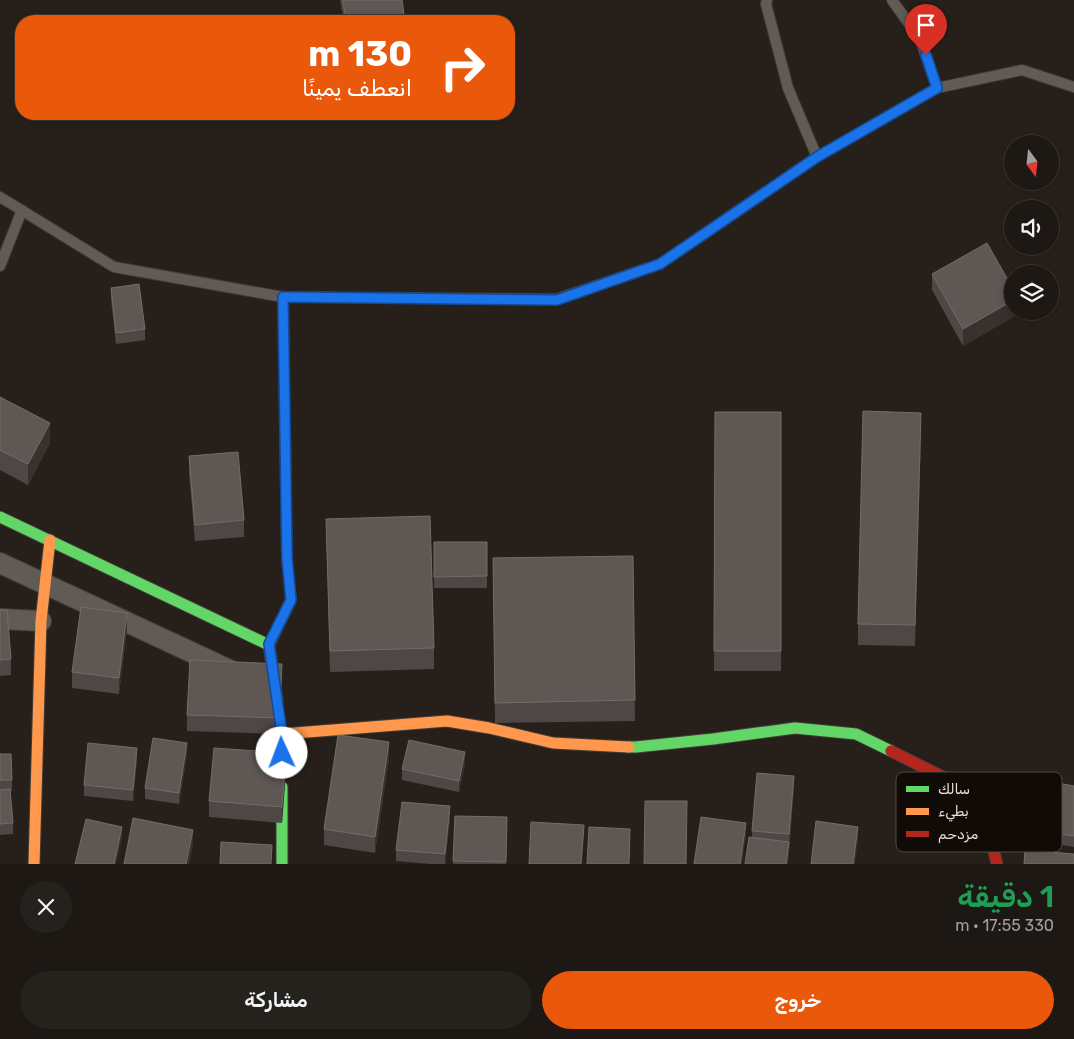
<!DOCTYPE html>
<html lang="ar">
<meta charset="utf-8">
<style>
body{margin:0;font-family:Rubik,Cairo,sans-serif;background:#25211d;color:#f1f3f6;direction:rtl;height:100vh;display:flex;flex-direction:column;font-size:19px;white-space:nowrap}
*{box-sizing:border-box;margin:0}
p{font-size:16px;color:#a0a0a0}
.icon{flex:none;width:28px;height:28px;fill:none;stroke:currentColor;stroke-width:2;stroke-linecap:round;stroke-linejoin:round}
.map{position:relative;height:864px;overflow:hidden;direction:ltr}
.sheet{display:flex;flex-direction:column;background:#1d1814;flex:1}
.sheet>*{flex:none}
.hud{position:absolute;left:15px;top:15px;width:500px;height:105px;border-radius:20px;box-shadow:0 2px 8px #0003,0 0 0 1px #3b3734;direction:rtl;background:#ea580c;color:#fff;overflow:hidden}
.needle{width:32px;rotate:165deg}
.controls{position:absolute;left:1004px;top:135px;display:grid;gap:10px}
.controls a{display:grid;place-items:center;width:55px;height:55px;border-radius:50%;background:#1d1814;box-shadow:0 2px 8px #0003,0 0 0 1px #3b3734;font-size:25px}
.pin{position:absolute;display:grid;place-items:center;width:42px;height:42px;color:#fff;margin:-51px -21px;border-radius:50% 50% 50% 0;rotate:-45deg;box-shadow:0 0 5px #0007}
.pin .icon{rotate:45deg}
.me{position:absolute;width:55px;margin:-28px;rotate:358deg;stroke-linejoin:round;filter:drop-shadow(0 0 4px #0008)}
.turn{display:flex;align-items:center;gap:18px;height:105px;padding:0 20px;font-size:22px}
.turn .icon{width:65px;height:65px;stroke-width:2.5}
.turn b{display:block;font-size:35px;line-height:42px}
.round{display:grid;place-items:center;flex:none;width:52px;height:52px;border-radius:26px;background:#25211d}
.headline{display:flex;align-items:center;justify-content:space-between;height:85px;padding:0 20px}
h1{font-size:30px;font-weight:600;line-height:38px;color:#1e9e55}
.primary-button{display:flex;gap:10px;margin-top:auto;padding:10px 20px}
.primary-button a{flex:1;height:58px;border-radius:30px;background:#ea580c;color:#fff;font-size:20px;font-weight:600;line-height:58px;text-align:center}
.primary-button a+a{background:#25211d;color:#f1f3f6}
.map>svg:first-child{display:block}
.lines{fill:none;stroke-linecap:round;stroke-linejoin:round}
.lane-casing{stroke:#433c37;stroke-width:12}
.street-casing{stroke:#433c37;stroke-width:22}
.fast-casing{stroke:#433c37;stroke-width:13}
.slow-casing{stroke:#433c37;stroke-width:13}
.jam-casing{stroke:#433c37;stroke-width:13}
.lane{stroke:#615b56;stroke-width:10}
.street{stroke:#615b56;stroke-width:20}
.fast{stroke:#63d668;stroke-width:11}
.slow{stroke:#ff974d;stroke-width:11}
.jam{stroke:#b3261e;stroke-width:11}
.wall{fill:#4e4745}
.shaded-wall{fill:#38312d}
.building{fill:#5f5754;stroke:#746c68}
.route-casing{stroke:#114b97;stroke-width:12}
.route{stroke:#1a73e8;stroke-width:9}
.key{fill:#110b07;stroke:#514a45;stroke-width:1}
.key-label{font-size:14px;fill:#e6ddd5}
</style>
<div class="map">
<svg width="1074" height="864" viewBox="0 0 1074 864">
<rect width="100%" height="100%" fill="#27201a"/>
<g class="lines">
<g class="lane-casing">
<g id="lane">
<polyline points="767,0 766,4 788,88 817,157"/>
<polyline points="892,0 920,39 937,88"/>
<polyline points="0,197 114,267 283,297 287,558 291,600 270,644"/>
<polyline points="0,266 22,210"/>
<polyline points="283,297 557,299 660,264 817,157 937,88 1022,70 1074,87"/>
</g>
</g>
<g class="street-casing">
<g id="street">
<polyline points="0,563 236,673"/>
<polyline points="0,619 41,621"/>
</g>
</g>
<g class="fast-casing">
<g id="fast">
<polyline points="0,517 269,645 277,699"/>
<polyline points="629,747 636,747 713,739 795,728 856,734 891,751"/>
<polyline points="282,787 282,864"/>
</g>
</g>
<g class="slow-casing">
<g id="slow">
<polyline points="282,734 447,721 489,728 553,743 629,747"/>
<polyline points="34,864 41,621 50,540"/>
</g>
</g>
<g class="jam-casing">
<polyline id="jam" points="891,751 947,779 983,808 997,864"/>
</g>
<use href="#lane" class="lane"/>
<use href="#street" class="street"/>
<use href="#fast" class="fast"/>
<use href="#slow" class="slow"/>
<use href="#jam" class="jam"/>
</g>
<g class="wall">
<polygon points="340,0 402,0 405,21 344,21"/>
<polygon points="932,274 1018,311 1018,314 963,346 932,290"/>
<polygon points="111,288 145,329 145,340 116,344 111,299"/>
<polygon points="0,397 50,443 28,485 0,470"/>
<polygon points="715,412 781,412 781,671 714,671"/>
<polygon points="921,433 915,646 858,645 858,624"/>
<polygon points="189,456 244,520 244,537 195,541 189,473"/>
<polygon points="326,519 434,648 434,669 330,672"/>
<rect x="434" y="542" width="53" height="46"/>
<polygon points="633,556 635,721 495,723 493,558"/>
<polygon points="0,610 11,659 11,675 0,676"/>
<polygon points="127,629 119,694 72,688 72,672"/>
<polygon points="282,680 279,734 187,731 187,715"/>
<polygon points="0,754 12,780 12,791 10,791 13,823 13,834 0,835"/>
<polygon points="187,754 179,804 145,799 145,788"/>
<polygon points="389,758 375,853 324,845 324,829"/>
<polygon points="137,759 133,801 84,796 84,785"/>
<polygon points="465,763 459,792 402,780 402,769"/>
<polygon points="286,770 282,823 209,817 209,801"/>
<polygon points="1074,786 1074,847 1038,841 1038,830"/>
<polygon points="794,787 788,864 745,864 752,838 752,831"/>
<polygon points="455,816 507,817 506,864 453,864"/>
<polygon points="450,818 445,864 430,864 396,861 396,850"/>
</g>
<g class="shaded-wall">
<polygon points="1012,301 1012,311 1018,311 1018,314 963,346 963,329"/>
<polygon points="921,413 921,433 915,646 915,625"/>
<polygon points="50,423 50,443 28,485 28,464"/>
<polygon points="127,613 127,629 119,694 119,678"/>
<polygon points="282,664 282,680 279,734 279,718"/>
<polygon points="389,742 389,758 375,853 375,837"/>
<polygon points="187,743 187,754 179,804 179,793"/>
<polygon points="137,748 137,759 133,801 133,790"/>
<polygon points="465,752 465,763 459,792 459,781"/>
<polygon points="286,753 286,770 282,823 282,807"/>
<polygon points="794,776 794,787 789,845 789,834"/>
<polygon points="450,806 450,818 445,864 445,854"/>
<polygon points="746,823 746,834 742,864 740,864"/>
<polygon points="584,825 584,836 582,864 581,864"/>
<polygon points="122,827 122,838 116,864 114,864"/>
<polygon points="858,827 858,838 855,864 853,864"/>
<polygon points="193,830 193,846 189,864 186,864"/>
<polygon points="789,842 789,853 788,864 786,864"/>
</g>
<g class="building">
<polygon points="343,0 402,0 405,21 346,21"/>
<polygon points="987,243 1012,287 1012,301 963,329 932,274"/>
<polygon points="139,284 145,329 116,333 111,288"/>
<polygon points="0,397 50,423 28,464 0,450"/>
<polygon points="863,411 921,413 915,625 858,624"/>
<polygon points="715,412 781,412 781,651 714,651"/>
<polygon points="238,452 244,520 195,525 189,456"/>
<polygon points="430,516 434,648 330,651 326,519"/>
<polygon points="434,542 487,542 487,576 434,577"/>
<polygon points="633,556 635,700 495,703 493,558"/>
<polygon points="81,607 127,613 119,678 72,672"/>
<polygon points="0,610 7,610 11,659 0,660"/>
<polygon points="190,660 282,664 279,718 187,715"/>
<polygon points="338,735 389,742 375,837 324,829"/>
<polygon points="153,738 187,743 179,793 145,788"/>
<polygon points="409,740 465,752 459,781 402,769"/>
<polygon points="88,743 137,748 133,790 84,785"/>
<polygon points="214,748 286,753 282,807 209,801"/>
<polygon points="0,754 11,754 12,780 0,780"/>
<polygon points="757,773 794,776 789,834 752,831"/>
<polygon points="1047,781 1074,786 1074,836 1038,830"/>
<polygon points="10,789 13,823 0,824 0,790"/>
<polygon points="645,801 687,801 686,864 644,864"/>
<polygon points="402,802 450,806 445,854 396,850"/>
<polygon points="455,816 507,817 506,862 453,861"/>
<polygon points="701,817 746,823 740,864 694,864"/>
<polygon points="133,818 193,830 186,864 124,864"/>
<polygon points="86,819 122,827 114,864 75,864"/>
<polygon points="816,821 858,827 853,864 811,864"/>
<polygon points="531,822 584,825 581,864 529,864"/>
<polygon points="589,827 630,829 629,864 587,864"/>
<polygon points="749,837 789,842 786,864 745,864"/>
<polygon points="221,842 272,845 271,864 220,864"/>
<polygon points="1025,850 1074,854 1074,864 1024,864"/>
</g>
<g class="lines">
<g class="route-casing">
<polyline id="route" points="282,753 282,734 269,644 291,600 287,558 283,297 557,300 660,264 817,157 937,88 926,55"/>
</g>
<use href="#route" class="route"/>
</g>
<rect x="896" y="772" width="166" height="80" rx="8" class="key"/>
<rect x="906" y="786" width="23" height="6" fill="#63d668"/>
<rect x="906" y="808" width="23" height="7" fill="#ff974d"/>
<rect x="906" y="831" width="23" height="6" fill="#b3261e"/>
<g class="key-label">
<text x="938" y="794">سالك</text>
<text x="938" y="816">بطيء</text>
<text x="938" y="839">مزدحم</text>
</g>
</svg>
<div class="controls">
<a><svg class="needle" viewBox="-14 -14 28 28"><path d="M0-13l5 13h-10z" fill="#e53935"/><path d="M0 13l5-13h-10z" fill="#a0a0a0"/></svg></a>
<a><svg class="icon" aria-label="sound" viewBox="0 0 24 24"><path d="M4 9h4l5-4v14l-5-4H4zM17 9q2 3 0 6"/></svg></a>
<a><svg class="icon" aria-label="layers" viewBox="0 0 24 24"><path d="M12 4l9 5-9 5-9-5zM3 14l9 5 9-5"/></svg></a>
</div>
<div class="pin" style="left:926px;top:55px;background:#d93025"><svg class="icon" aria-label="arrive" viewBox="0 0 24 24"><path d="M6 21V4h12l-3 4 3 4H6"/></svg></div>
<svg class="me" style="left:282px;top:753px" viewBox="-20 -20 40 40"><circle r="19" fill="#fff"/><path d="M0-13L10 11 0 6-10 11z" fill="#1a73e8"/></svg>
<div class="hud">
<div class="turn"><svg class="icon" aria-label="right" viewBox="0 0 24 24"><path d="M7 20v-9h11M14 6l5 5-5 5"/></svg><div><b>130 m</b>انعطف يمينًا</div></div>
</div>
</div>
<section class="sheet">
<div class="headline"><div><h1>1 دقيقة</h1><p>330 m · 17:55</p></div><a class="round"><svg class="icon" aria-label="close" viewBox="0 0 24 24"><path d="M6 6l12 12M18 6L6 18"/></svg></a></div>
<div class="primary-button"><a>خروج</a><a>مشاركة</a></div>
</section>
